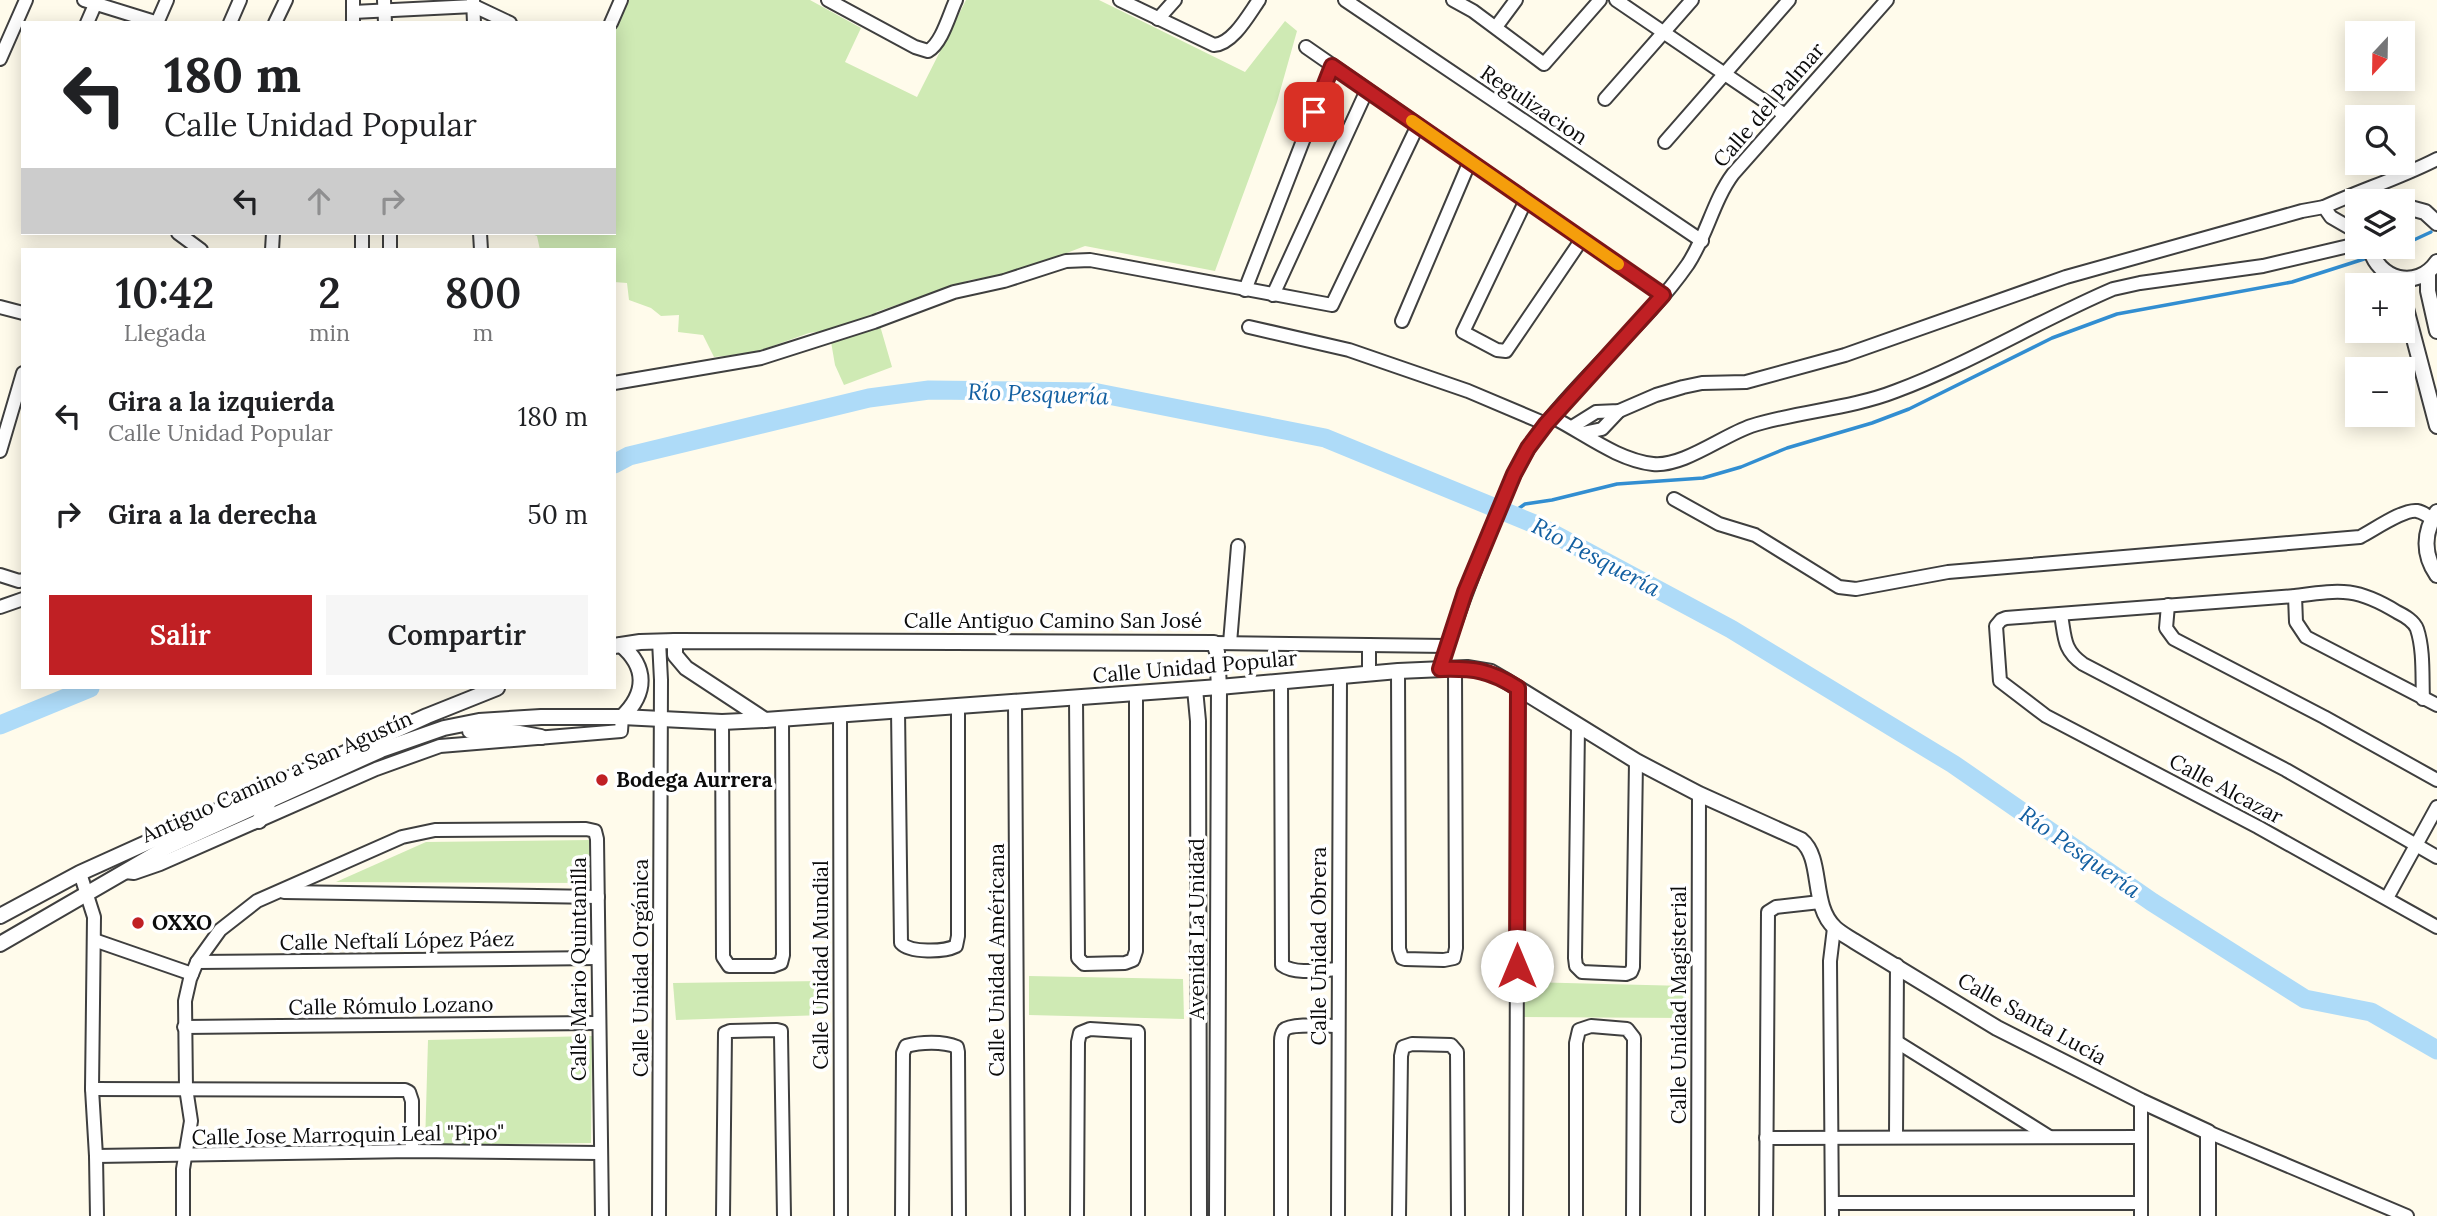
<!DOCTYPE html>
<html lang="es">
<meta charset="utf-8">
<style>
body{margin:0;font-family:Lora,serif;background:#f6f6f6;color:#202124;height:100vh;display:flex;flex-direction:column;font-size:26px;white-space:nowrap}
*{box-sizing:border-box;margin:0}
p{font-size:23px;color:#757577}
.icon{flex:none;width:38px;height:38px;fill:none;stroke:currentColor;stroke-width:2;stroke-linecap:round;stroke-linejoin:round}
.map{position:relative;flex:1;overflow:hidden}
.side{position:absolute;left:21px;top:248px;width:595px;height:441px;display:flex;flex-direction:column;background:#fff;border-radius:0px;box-shadow:0 4px 18px #0003}
.side>*{flex:none}
.top-card{position:absolute;left:21px;top:21px;width:595px;height:214px;border-radius:0px;box-shadow:0 4px 18px #0003;background:#fff;color:#202124;overflow:hidden}
.needle{width:46px;rotate:202deg}
.buttons{position:absolute;left:2345px;top:21px;display:grid;gap:14px}
.buttons a{display:grid;place-items:center;width:70px;height:70px;border-radius:0px;background:#fff;box-shadow:0 4px 18px #0003;font-size:35px}
.pin{position:absolute;display:grid;place-items:center;width:60px;height:60px;color:#fff;margin:-30px;border-radius:14px;box-shadow:0 4px 10px #0006}
.me{position:absolute;width:77px;margin:-38px;rotate:0deg;stroke-linejoin:round;filter:drop-shadow(0 0 5px #0008)}
.turn{display:flex;align-items:center;gap:24px;height:147px;padding:0 28px;font-size:32px}
.turn .icon{width:91px;height:91px;stroke-width:2.5}
.turn b{display:block;font-size:49px;line-height:60px}
.lanes{display:flex;align-items:center;height:66px;padding:0 28px;background:#0003;justify-content:center;gap:35px;direction:ltr}
.lanes .off{opacity:.35}
.eta{display:flex;justify-content:space-evenly;align-items:center;height:119px;text-align:center}
.eta b{font-size:42px;font-weight:600;line-height:49px}
.button{display:flex;gap:14px;margin-top:auto;padding:14px 28px}
.button a{flex:1;height:80px;border-radius:0px;background:#c02024;color:#fff;font-size:28px;font-weight:600;line-height:80px;text-align:center}
.button a+a{background:#f6f6f6;color:#202124}
ul{padding:0;list-style:none}
li{display:flex;align-items:center;gap:21px;height:98px;padding:0 28px}
li div{flex:1}
li b{display:block;font-size:26px}
li em{font-style:normal}
.map>svg:first-child{display:block}
.green{fill:#cfeab4}
.lines{fill:none;stroke-linecap:round;stroke-linejoin:round}
.stream{stroke:#328ed1;stroke-width:3.5}
.river{stroke:#aedbf8;stroke-width:19}
.minor-casing{stroke:#3f3f3f;stroke-width:16}
.tertiary-casing{stroke:#3f3f3f;stroke-width:18}
.minor{stroke:#fff;stroke-width:12}
.tertiary{stroke:#fff;stroke-width:14}
.route-casing{stroke:#7d1517;stroke-width:18}
.route{stroke:#c02024;stroke-width:12}
.slow{stroke:#f59e0b;stroke-width:12}
.poi-dot{fill:#c02024;stroke:#fff;stroke-width:2.5}
.labels{text-anchor:middle;stroke-width:7;stroke-linejoin:round;paint-order:stroke}
.street-label{font-size:21px;fill:#0c0c0c;stroke:#fff}
.poi-label{font-size:21px;font-weight:bold;fill:#0c0c0c;stroke:#fff;text-anchor:start}
.water-label{font-size:23px;font-style:italic;fill:#125fa1;stroke:#fff}
</style>
<div class="map">
<svg width="2437" height="1216" viewBox="0 0 2437 1216">
<rect width="100%" height="100%" fill="#fffbeb"/>
<g class="green">
<polygon points="627,0 810,0 861,28 845,62 917,97 966,0 1099,0 1245,72 1285,21 1297,31 1277,102 1215,271 1085,246 1017,272 970,280 876,312 892,367 844,385 835,365 829,330 809,333 753,353 714,357 703,335 678,332 679,315 661,316 651,308 629,300 627,283 614,282 614,250 540,250 537,236 529,233 614,233 614,27"/>
<polygon points="591,840 590,883 336,882 426,842"/>
<polygon points="1029,976 1183,979 1184,1019 1029,1015"/>
<polygon points="824,981 825,1015 676,1020 673,983"/>
<polygon points="1526,982 1686,986 1685,1018 1524,1017"/>
<polygon points="592,1036 591,1143 425,1145 428,1040"/>
</g>
<g class="lines">
<g class="stream">
<polyline points="2403,245 2431,232"/>
<polyline points="2381,253 2398,247"/>
<polyline points="1511,514 1525,504 1552,500 1617,484 1703,478 1741,467 1787,448 1872,423 1909,409 2052,338 2117,314 2292,282 2364,259"/>
</g>
<g class="river">
<polyline points="614,464 629,456 869,398 929,390 1093,392 1325,438 1537,525 1731,629 1953,764 2152,902 2305,999 2371,1012 2437,1050"/>
<polyline points="0,725 90,688"/>
</g>
<g class="minor-casing">
<g id="minor">
<polyline points="84,0 158,23"/>
<polyline points="384,0 385,23"/>
<polyline points="473,0 474,23"/>
<path d="M828,0L915,47L928,51C942,43 949,15 956,0"/>
<path d="M1120,0L1214,45C1233,44 1249,14 1259,0"/>
<polyline points="1345,0 1702,241"/>
<polyline points="1453,0 1473,11 1544,64 1600,0"/>
<polyline points="1616,0 1785,115"/>
<polyline points="353,12 474,6 510,23"/>
<polyline points="1158,19 1175,0"/>
<polyline points="87,23 97,0"/>
<polyline points="157,23 167,0"/>
<polyline points="230,23 240,0"/>
<polyline points="275,23 286,0"/>
<polyline points="353,23 353,0"/>
<polyline points="611,23 621,0"/>
<polyline points="1496,27 1516,0"/>
<polyline points="1306,47 1663,295"/>
<polyline points="0,59 26,0"/>
<polyline points="1605,99 1692,0"/>
<polyline points="1665,142 1789,0"/>
<polyline points="1526,200 1463,332 1497,350 1506,351 1582,239"/>
<path d="M2324,207C2361,190 2400,178 2437,159"/>
<polyline points="178,233 201,250"/>
<polyline points="362,233 362,250"/>
<polyline points="390,233 390,250"/>
<polyline points="480,233 481,250"/>
<polyline points="272,250 273,233"/>
<polyline points="1245,290 1332,66"/>
<polyline points="1273,295 1367,90"/>
<polyline points="0,307 23,313"/>
<polyline points="1402,321 1470,161"/>
<polyline points="1249,327 1349,350 1468,391 1546,424"/>
<polyline points="614,383 761,358 874,322 954,292 1004,281 1066,261 1090,260 1332,305 1418,125"/>
<path d="M1552,417C1584,433 1617,460 1653,464C1683,467 1722,436 1751,426C1798,411 1850,409 1896,391C1971,363 2040,320 2113,289L2140,283L2263,266L2357,244"/>
<polyline points="1572,427 1596,412 1619,411 1656,395 1683,387 1702,383 1746,382 1845,355 2066,277 2302,211 2324,207 2331,217 2357,232"/>
<polyline points="1583,433 1602,429 1619,411"/>
<polyline points="0,451 23,373"/>
<path d="M1674,499L1719,524L1755,535L1839,587L1856,589L1948,572L2360,537C2374,530 2403,509 2417,511C2423,512 2428,516 2432,519"/>
<polyline points="0,575 19,581 23,580"/>
<polyline points="2295,596 2296,622 2306,637 2437,705"/>
<polyline points="2168,605 2166,628 2174,639 2324,717 2437,780"/>
<polyline points="0,607 23,599"/>
<path d="M2061,615C2065,637 2063,650 2083,664L2286,770L2437,857"/>
<polyline points="659,641 661,680 659,1216"/>
<polyline points="1214,643 1447,646"/>
<polyline points="1230,643 1238,546"/>
<polyline points="1369,645 1369,674"/>
<path d="M1440,669C1455,622 1472,576 1491,530C1506,493 1519,458 1544,426C1588,369 1647,323 1688,264C1707,235 1713,201 1733,174L1887,0"/>
<polyline points="1398,671 1399,949 1402,958 1405,959 1444,960 1454,958 1456,948 1455,669"/>
<path d="M1281,681L1282,965C1295,975 1322,970 1338,969"/>
<polyline points="1076,698 1078,958 1084,964 1125,963 1133,960 1136,951 1136,693"/>
<path d="M2423,699C2422,677 2424,650 2417,629C2414,621 2405,616 2397,612C2356,587 2341,590 2295,596L2006,618L2001,620L1996,626L2000,681L2046,716L2258,827L2437,927"/>
<polyline points="1015,703 1018,1216"/>
<path d="M898,710L901,943C910,953 944,952 956,946L958,936V706"/>
<polyline points="840,714 841,1216"/>
<polyline points="722,722 723,957 729,966 773,966 781,963 783,955 782,719"/>
<polyline points="1578,727 1575,958 1576,966 1582,972 1626,974 1631,972 1633,967 1636,761"/>
<polyline points="125,872 134,873 160,864 376,769 440,746 621,731 622,717"/>
<polyline points="80,873 94,917 92,1089 96,1156 97,1216"/>
<polyline points="284,892 598,897"/>
<polyline points="2387,898 2437,807"/>
<polyline points="94,940 192,974"/>
<polyline points="197,962 598,958"/>
<polyline points="184,1027 598,1023"/>
<polyline points="1897,1042 2048,1136"/>
<polyline points="92,1089 405,1090 409,1092 412,1101 412,1151"/>
<polyline points="2208,1132 2407,1216"/>
<polyline points="1896,1136 1897,965"/>
<polyline points="1766,1138 2141,1137"/>
<polyline points="96,1156 412,1151 599,1153"/>
<polyline points="1832,1203 2141,1203"/>
<polyline points="183,1216 183,1169 191,1121 186,1088 185,1001 190,979 197,962 220,930 257,901 402,837 435,830 586,829 595,831 597,839 602,1216"/>
<polyline points="723,1216 725,1033 730,1031 777,1030 781,1031 781,1035 784,1216"/>
<path d="M902,1216L903,1053L906,1046C920,1042 943,1041 957,1047L958,1052L959,1216"/>
<polyline points="1077,1216 1078,1042 1080,1033 1090,1029 1138,1032 1138,1216"/>
<path d="M1281,1216V1041C1281,1038 1282,1033 1284,1030C1291,1023 1327,1026 1338,1026"/>
<polyline points="1338,1216 1340,677"/>
<polyline points="1399,1216 1401,1056 1403,1047 1412,1044 1451,1045 1457,1052 1458,1216"/>
<polyline points="1516,1216 1518,688"/>
<polyline points="1576,1216 1576,1043 1579,1030 1591,1026 1627,1029 1634,1038 1633,1216"/>
<polyline points="1698,1216 1699,794"/>
<polyline points="1766,1216 1768,912 1776,907 1820,902"/>
<polyline points="1832,1216 1830,961 1834,928"/>
<polyline points="2141,1216 2141,1101"/>
</g>
</g>
<g class="tertiary-casing">
<g id="tertiary">
<polyline points="2403,206 2425,212 2437,223"/>
<path d="M2370,247C2377,280 2417,291 2437,262"/>
<polyline points="2428,272 2428,291 2437,331"/>
<polyline points="2403,297 2437,426"/>
<path d="M2437,512C2423,532 2423,555 2437,575"/>
<polyline points="675,641 675,655 686,668 765,720"/>
<path d="M621,645C647,667 647,693 622,717"/>
<polyline points="614,646 640,642 675,641 1214,643 1217,652 1219,687 1217,1216"/>
<polyline points="1195,689 1198,721 1199,1216"/>
<polyline points="470,731 519,733 541,737"/>
<polyline points="259,821 270,800"/>
<polyline points="0,916 80,873 427,716 497,688"/>
<path d="M0,944L169,846L381,750L444,728L479,721L541,717H622L722,722L765,720L1219,687L1398,671L1467,668L1491,672L1503,679L1636,761L1699,794L1801,840C1824,859 1810,905 1835,928C1840,933 1848,937 1854,941L1997,1028L2141,1101L2208,1132V1216"/>
</g>
</g>
<use href="#minor" class="minor"/>
<use href="#tertiary" class="tertiary"/>
</g>
<g class="lines">
<g class="route-casing">
<path id="route" d="M1314,112L1332,66L1663,295L1546,424L1528,448L1514,474L1465,592L1440,669C1474,668 1489,670 1518,688L1517,966"/>
</g>
<use href="#route" class="route"/>
<polyline class="slow" points="1412,121 1618,264"/>
</g>
<g class="poi-dot">
<circle cx="602" cy="780" r="7"/>
<circle cx="138" cy="923" r="7"/>
</g>
<g class="labels">
<g class="street-label">
<text transform="translate(1534 105) rotate(34)" y="7">Regulizacion</text>
<text transform="translate(1769 105) rotate(-49)" y="7">Calle del Palmar</text>
<text x="1053" y="628">Calle Antiguo Camino San José</text>
<text transform="translate(1195 667) rotate(-5)" y="7">Calle Unidad Popular</text>
<text transform="translate(277 777) rotate(-24)" y="7">Antiguo Camino a San Agustín</text>
<text transform="translate(2226 789) rotate(28)" y="7">Calle Alcazar</text>
<text transform="translate(1197 929) rotate(-90)" y="7">Avenida La Unidad</text>
<text transform="translate(397 941) rotate(-1)" y="7">Calle Neftalí López Páez</text>
<text transform="translate(1319 946) rotate(-90)" y="7">Calle Unidad Obrera</text>
<text transform="translate(997 960) rotate(-90)" y="7">Calle Unidad Américana</text>
<text transform="translate(821 965) rotate(-90)" y="7">Calle Unidad Mundial</text>
<text transform="translate(641 968) rotate(-90)" y="7">Calle Unidad Orgánica</text>
<text transform="translate(579 969) rotate(-90)" y="7">Calle Mario Quintanilla</text>
<text transform="translate(1679 1005) rotate(-90)" y="7">Calle Unidad Magisterial</text>
<text transform="translate(391 1006) rotate(-1)" y="7">Calle Rómulo Lozano</text>
<text transform="translate(2032 1019) rotate(29)" y="7">Calle Santa Lucía</text>
<text transform="translate(348 1135) rotate(-1)" y="7">Calle Jose Marroquin Leal "Pipo"</text>
</g>
<g class="poi-label">
<text x="616" y="787">Bodega Aurrera</text>
<text x="152" y="930">OXXO</text>
</g>
<g class="water-label">
<text transform="translate(1038 394) rotate(2)" y="8">Río Pesquería</text>
<text transform="translate(1596 557) rotate(28)" y="8">Río Pesquería</text>
<text transform="translate(2080 852) rotate(35)" y="8">Río Pesquería</text>
</g>
</g>
</svg>
<div class="buttons">
<a><svg class="needle" viewBox="-14 -14 28 28"><path d="M0-13l5 13h-10z" fill="#e53935"/><path d="M0 13l5-13h-10z" fill="#757577"/></svg></a>
<a><svg class="icon" aria-label="search" viewBox="0 0 24 24"><circle cx="10" cy="10" r="6"/><path d="M15 15l6 6"/></svg></a>
<a><svg class="icon" aria-label="layers" viewBox="0 0 24 24"><path d="M12 4l9 5-9 5-9-5zM3 14l9 5 9-5"/></svg></a>
<a>+</a>
<a>−</a>
</div>
<div class="pin" style="left:1314px;top:112px;background:#d93025"><svg class="icon" aria-label="arrive" viewBox="0 0 24 24"><path d="M6 21V4h12l-3 4 3 4H6"/></svg></div>
<svg class="me" style="left:1517px;top:966px" viewBox="-20 -20 40 40"><circle r="19" fill="#fff"/><path d="M0-13L10 11 0 6-10 11z" fill="#c02024"/></svg>
<div class="top-card">
<div class="turn"><svg class="icon" aria-label="left" viewBox="0 0 24 24"><path d="M17 20v-9H6M10 6l-5 5 5 5"/></svg><div><b>180 m</b>Calle Unidad Popular</div></div>
<div class="lanes"><svg class="icon" aria-label="left" viewBox="0 0 24 24"><path d="M17 20v-9H6M10 6l-5 5 5 5"/></svg><svg class="icon off" aria-label="ahead" viewBox="0 0 24 24"><path d="M12 20V5M6 11l6-6 6 6"/></svg><svg class="icon off" aria-label="right" viewBox="0 0 24 24"><path d="M7 20v-9h11M14 6l5 5-5 5"/></svg></div>
</div>
<section class="side">
<div class="eta">
<div><b>10:42</b><p>Llegada</p></div>
<div><b>2</b><p>min</p></div>
<div><b>800</b><p>m</p></div>
</div>
<ul>
<li><svg class="icon" aria-label="left" viewBox="0 0 24 24"><path d="M17 20v-9H6M10 6l-5 5 5 5"/></svg><div><b>Gira a la izquierda</b><p>Calle Unidad Popular</p></div><em>180 m</em></li>
<li><svg class="icon" aria-label="right" viewBox="0 0 24 24"><path d="M7 20v-9h11M14 6l5 5-5 5"/></svg><div><b>Gira a la derecha</b></div><em>50 m</em></li>
</ul>
<div class="button"><a>Salir</a><a>Compartir</a></div>
</section>
</div>
